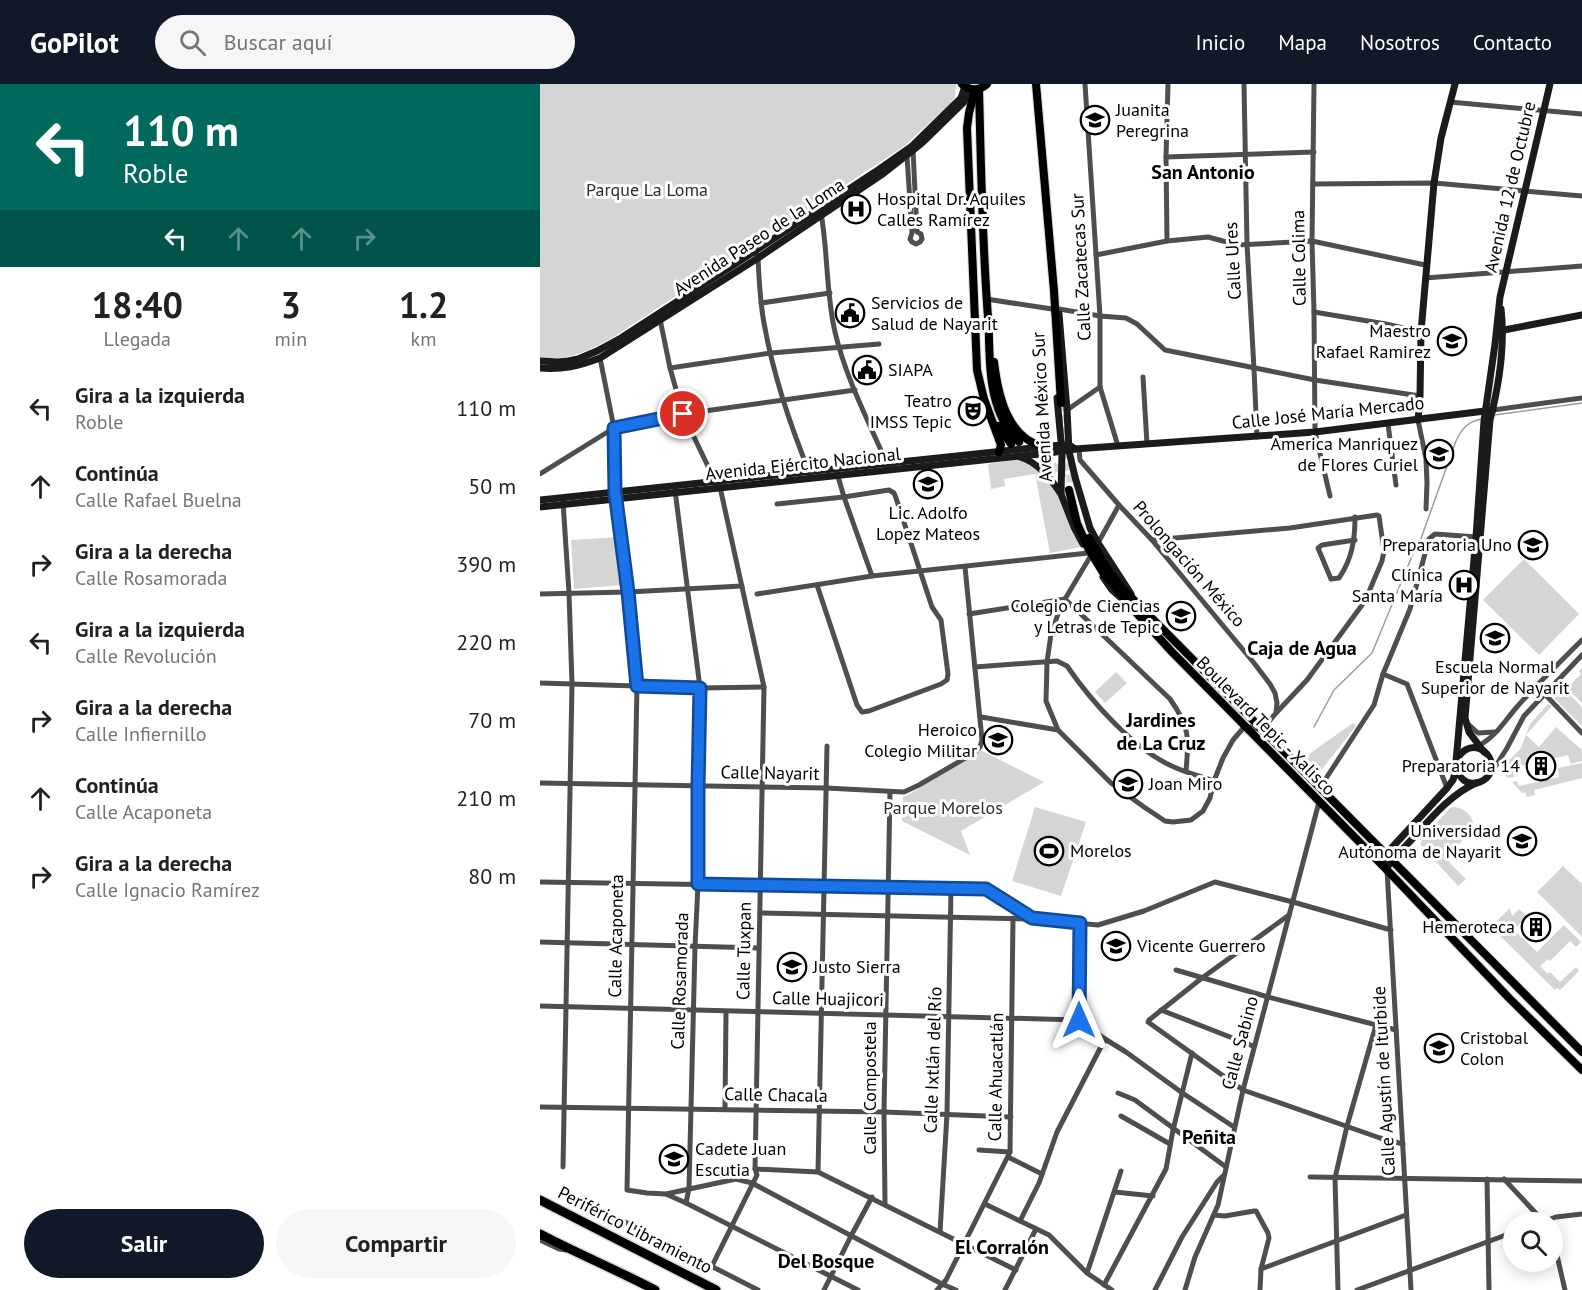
<!DOCTYPE html>
<html lang="es">
<meta charset="utf-8">
<style>
body{margin:0;font-family:"PT Sans",sans-serif;background:#f6f6f6;color:#202124;height:100vh;display:flex;flex-direction:column;font-size:22px;white-space:nowrap}
*{box-sizing:border-box;margin:0}
p{font-size:20px;color:#757577}
.icon{flex:none;width:33px;height:33px;fill:none;stroke:currentColor;stroke-width:2;stroke-linecap:round;stroke-linejoin:round}
.map{position:relative;flex:1;overflow:hidden}
.side{display:flex;flex-direction:column;background:#fff;width:540px}
.side>*{flex:none}
.banner{background:#00695c;color:#fff;overflow:hidden}
.tools{position:absolute;left:963px;top:1128px;display:grid;gap:12px}
.tools a{display:grid;place-items:center;width:60px;height:60px;border-radius:50%;background:#fff;box-shadow:0 3px 15px #0003;font-size:30px}
.pin{position:absolute;display:grid;place-items:center;width:51px;height:51px;color:#fff;margin:-26px;border:3px solid #fff;border-radius:50%;box-shadow:0 2px 6px #0007}
.me{position:absolute;width:66px;margin:-33px;rotate:0deg;stroke-linejoin:round;filter:drop-shadow(0 0 4px #0008)}
.turn{display:flex;align-items:center;gap:21px;height:126px;padding:0 24px;font-size:27px}
.turn .icon{width:78px;height:78px;stroke-width:2.5}
.turn b{display:block;font-size:42px;line-height:51px}
.lanes{display:flex;align-items:center;height:57px;padding:0 24px;background:#0003;justify-content:center;gap:30px;direction:ltr}
.lanes .off{opacity:.35}
.eta{display:flex;justify-content:space-evenly;align-items:center;height:102px;text-align:center}
.eta b{font-size:36px;font-weight:700;line-height:42px}
.button{display:flex;gap:12px;margin-top:auto;padding:12px 24px}
.button a{flex:1;height:69px;border-radius:36px;background:#111827;color:#fff;font-size:24px;font-weight:700;line-height:69px;text-align:center}
.button a+a{background:#f6f6f6;color:#202124}
ul{padding:0;list-style:none}
li{display:flex;align-items:center;gap:18px;height:78px;padding:0 24px}
li div{flex:1}
li b{display:block;font-size:22px}
li em{font-style:normal}
header{display:flex;align-items:center;gap:36px;box-sizing:border-box;height:84px;padding:0 30px;background:#111827;color:#fff}
header strong{font-size:28px}
nav{display:flex;gap:33px;margin-inline-start:auto;font-size:21px}
.search{width:420px;height:54px;background:#f6f6f6;display:flex;align-items:center;gap:15px;box-sizing:border-box;padding:0 21px;border-radius:33px;color:#757577;font-size:22px}
main{display:flex;flex:1;min-height:0}
.map>svg:first-child{display:block}
.green{fill:#d5d5d5}
.lines{fill:none;stroke-linecap:round;stroke-linejoin:round}
.stream{stroke:#9c9c9c;stroke-width:1.5}
.primary-tunnel{stroke:#d9d9d9;stroke-width:8;stroke-dasharray:8 4;stroke-linecap:butt}
.primary-casing{stroke:#dbdbdb;stroke-width:10}
.highway-casing{stroke:#dbdbdb;stroke-width:12}
.street{stroke:#4e4e4e;stroke-width:5}
.secondary{stroke:#1b1b1b;stroke-width:7}
.primary{stroke:#000;stroke-width:8}
.highway{stroke:#000;stroke-width:9}
.route-casing{stroke:#114b97;stroke-width:15}
.route{stroke:#1a73e8;stroke-width:10}
.labels{text-anchor:middle;stroke-width:6;stroke-linejoin:round;paint-order:stroke}
.poi-label{font-size:18px;fill:#000;stroke:#fff;text-anchor:start}
.street-label{font-size:18px;fill:#000;stroke:#fff}
.park-label{font-size:18px;fill:#2c2c2c;stroke:#fff}
.neighbourhood-label{font-size:20px;font-weight:bold;fill:#000;stroke:#fff}
</style>
<header>
<strong>GoPilot</strong>
<div class="search"><svg class="icon" aria-label="search" viewBox="0 0 24 24"><circle cx="10" cy="10" r="6"/><path d="M15 15l6 6"/></svg>Buscar aquí</div>
<nav><a>Inicio</a><a>Mapa</a><a>Nosotros</a><a>Contacto</a></nav>
</header>
<main>
<section class="side">
<div class="banner">
<div class="turn"><svg class="icon" aria-label="left" viewBox="0 0 24 24"><path d="M17 20v-9H6M10 6l-5 5 5 5"/></svg><div><b>110 m</b>Roble</div></div>
<div class="lanes"><svg class="icon" aria-label="left" viewBox="0 0 24 24"><path d="M17 20v-9H6M10 6l-5 5 5 5"/></svg><svg class="icon off" aria-label="ahead" viewBox="0 0 24 24"><path d="M12 20V5M6 11l6-6 6 6"/></svg><svg class="icon off" aria-label="ahead" viewBox="0 0 24 24"><path d="M12 20V5M6 11l6-6 6 6"/></svg><svg class="icon off" aria-label="right" viewBox="0 0 24 24"><path d="M7 20v-9h11M14 6l5 5-5 5"/></svg></div>
</div>
<div class="eta">
<div><b>18:40</b><p>Llegada</p></div>
<div><b>3</b><p>min</p></div>
<div><b>1.2</b><p>km</p></div>
</div>
<ul>
<li><svg class="icon" aria-label="left" viewBox="0 0 24 24"><path d="M17 20v-9H6M10 6l-5 5 5 5"/></svg><div><b>Gira a la izquierda</b><p>Roble</p></div><em>110 m</em></li>
<li><svg class="icon" aria-label="ahead" viewBox="0 0 24 24"><path d="M12 20V5M6 11l6-6 6 6"/></svg><div><b>Continúa</b><p>Calle Rafael Buelna</p></div><em>50 m</em></li>
<li><svg class="icon" aria-label="right" viewBox="0 0 24 24"><path d="M7 20v-9h11M14 6l5 5-5 5"/></svg><div><b>Gira a la derecha</b><p>Calle Rosamorada</p></div><em>390 m</em></li>
<li><svg class="icon" aria-label="left" viewBox="0 0 24 24"><path d="M17 20v-9H6M10 6l-5 5 5 5"/></svg><div><b>Gira a la izquierda</b><p>Calle Revolución</p></div><em>220 m</em></li>
<li><svg class="icon" aria-label="right" viewBox="0 0 24 24"><path d="M7 20v-9h11M14 6l5 5-5 5"/></svg><div><b>Gira a la derecha</b><p>Calle Infiernillo</p></div><em>70 m</em></li>
<li><svg class="icon" aria-label="ahead" viewBox="0 0 24 24"><path d="M12 20V5M6 11l6-6 6 6"/></svg><div><b>Continúa</b><p>Calle Acaponeta</p></div><em>210 m</em></li>
<li><svg class="icon" aria-label="right" viewBox="0 0 24 24"><path d="M7 20v-9h11M14 6l5 5-5 5"/></svg><div><b>Gira a la derecha</b><p>Calle Ignacio Ramírez</p></div><em>80 m</em></li>
</ul>
<div class="button"><a>Salir</a><a>Compartir</a></div>
</section>
<div class="map">
<svg width="1042" height="1206" viewBox="0 0 1042 1206">
<rect width="100%" height="100%" fill="#fff"/>
<g class="green">
<path d="M0,0H416V2L415,13L410,20L363,63L72,254C47,268 30,276 0,274Z"/>
<polygon points="488,374 507,388 524,420 530,438 541,463 510,469 495,390 464,395 465,402 451,405 448,380"/>
<polygon points="80,453 83,501 34,505 31,456"/>
<polygon points="984,475 1039,530 999,571 943,516"/>
<polygon points="1042,584 1042,619 1027,604 1041,590 1039,587"/>
<polygon points="576,588 587,599 565,619 555,608"/>
<polygon points="1023,604 1042,623 1042,642 1014,614"/>
<polygon points="1008,620 1012,622 986,651 999,663 1016,643 1042,666 1042,677 1031,680 1028,671 972,684 974,693 968,694 960,686 981,664 990,640"/>
<polygon points="813,639 816,642 779,689 765,673"/>
<polygon points="440,666 504,698 421,747 430,771 362,737 363,713 373,708"/>
<polygon points="1042,679 1042,694 994,706 995,711 987,713 985,708 982,709 972,698 977,697 979,702 1019,693 1018,684"/>
<polygon points="495,723 546,738 521,812 472,797"/>
<path d="M914,723C926,724 934,733 934,745L913,766L909,778L926,795L918,802L880,760L883,754L910,724Z"/>
<polygon points="1023,782 1042,800 1042,853 997,808"/>
<polygon points="970,824 972,832 979,825 987,832 974,846 997,868 1024,841 1041,858 1036,863 1030,857 1010,877 1008,875 1000,882 1008,890 1010,888 1020,898 1036,883 1039,887 1020,906 1017,904 1015,906 951,843"/>
</g>
<g class="lines">
<g class="stream">
<polyline points="954,331 1042,319"/>
<path d="M774,643L794,606L832,569L875,465L879,460L916,357C922,344 928,338 941,335"/>
</g>
<g class="primary-tunnel">
<polyline points="521,319 531,402"/>
<path d="M492,369C505,375 517,382 524,394"/>
</g>
<g class="primary-casing">
<g id="primary">
<path d="M422,0C430,7 439,7 447,0"/>
<polyline points="496,0 514,207 521,319"/>
<path d="M439,5C441,81 442,157 448,233C450,259 448,285 454,310C458,328 466,345 479,358"/>
<polyline points="435,6 429,29 427,44 437,286 444,315 461,361 459,368"/>
<path d="M454,278C458,311 467,354 504,363"/>
<polyline points="458,342 471,360"/>
<polyline points="529,406 537,439 548,464 562,487 592,524 632,568 847,786 969,914 1042,986"/>
<polyline points="549,454 567,484 581,503 1042,968"/>
</g>
</g>
<g class="highway-casing">
<g id="highway">
<polyline points="0,1116 176,1206"/>
<path d="M0,1150C38,1170 77,1186 115,1206"/>
</g>
</g>
<g class="street">
<polyline points="545,0 560,232 560,303 578,362"/>
<polyline points="704,0 707,160 714,285 717,353"/>
<polyline points="774,0 772,157 774,228 775,348 790,412"/>
<polyline points="910,18 1042,30"/>
<polyline points="365,69 367,72 372,149 370,155 372,158 376,160 380,158 382,155 381,150 377,148 373,66"/>
<polyline points="626,73 774,68"/>
<polyline points="773,100 894,99 1042,112"/>
<path d="M281,129C288,168 286,210 295,248C306,295 329,338 348,382"/>
<polyline points="627,157 626,73 628,0"/>
<path d="M215,167L218,174C219,196 220,218 224,239C233,290 250,341 270,390"/>
<polyline points="556,171 627,157 668,153 698,161 772,157 885,181"/>
<polyline points="885,194 1042,182"/>
<polyline points="446,215 512,225"/>
<polyline points="221,219 290,209"/>
<polyline points="519,225 560,232 586,234 597,240 625,266 775,296 880,312"/>
<polyline points="774,228 846,240 881,248"/>
<polyline points="120,235 130,284 143,330 175,397 180,403 224,603 215,1085 217,1091 172,1182"/>
<polyline points="60,274 74,344 75,408 88,508 97,602 87,1106 107,1109 126,1110 146,1119 318,1206"/>
<polyline points="130,284 231,269 339,260"/>
<polyline points="603,293 607,360"/>
<polyline points="527,326 560,303"/>
<polyline points="953,326 1042,314"/>
<polyline points="878,336 886,375 887,399 886,425"/>
<polyline points="848,340 856,401"/>
<polyline points="539,365 540,376 579,421 612,456 714,579 730,600 735,609 737,619 736,629 722,646 705,642 693,656 683,674 674,697 670,714 663,727 651,736 633,738 625,737 604,723 571,699 518,646 506,617 507,578 511,550 518,530 525,515 550,473"/>
<polyline points="297,389 304,413 332,492"/>
<polyline points="0,390 74,344 143,330 315,306"/>
<polyline points="135,406 160,604 158,703 158,800 155,863 149,1104 146,1119"/>
<polyline points="23,418 29,509 32,600 23,1083"/>
<polyline points="237,420 304,413 349,406 354,409 356,414 392,523 401,536 408,590 407,596 401,600 329,627 322,628 317,621 277,501"/>
<path d="M815,433C815,456 812,475 799,494L791,495L778,464L782,461L815,456"/>
<polyline points="612,456 750,444 837,431 839,432 844,467 842,477 825,517 767,596 737,628"/>
<polyline points="558,459 579,421"/>
<polyline points="0,510 88,508 202,502"/>
<polyline points="217,510 332,492 548,469"/>
<path d="M429,530L525,515L630,615C650,643 649,654 646,687"/>
<path d="M435,583L517,577L527,582C551,617 594,666 634,683C647,689 660,692 674,697"/>
<polyline points="843,590 867,600 907,704"/>
<polyline points="0,599 160,604 224,603"/>
<polyline points="997,602 1042,649"/>
<polyline points="441,633 518,646"/>
<polyline points="928,640 938,649 954,648"/>
<path d="M936,663C954,655 964,638 976,624C997,600 1020,578 1042,556"/>
<polyline points="952,688 967,664 984,632 1042,571"/>
<polyline points="0,699 286,704 364,708 379,701 434,669 440,663 442,656 425,483"/>
<polyline points="779,705 834,621 843,590 870,525 889,455 895,450 937,453"/>
<polyline points="847,786 871,1206"/>
<polyline points="0,798 446,805 491,834"/>
<polyline points="220,829 492,835 558,841 604,827 675,798 753,818 851,846"/>
<polyline points="749,831 662,894 609,936 608,938 703,1006 840,1054 863,1060"/>
<polyline points="0,858 219,864"/>
<polyline points="636,886 728,913 856,946"/>
<polyline points="0,922 539,936"/>
<polyline points="621,926 713,962"/>
<polyline points="539,936 565,955 586,968 641,1008 694,1043"/>
<polyline points="539,936 540,839"/>
<polyline points="578,1009 595,1016 686,1083"/>
<polyline points="0,1023 344,1028 471,1033"/>
<polyline points="185,1025 186,928"/>
<polyline points="581,1032 630,1060"/>
<polyline points="439,1066 470,1068"/>
<polyline points="468,1073 502,1090"/>
<polyline points="215,1085 278,1088 476,1186"/>
<polyline points="278,1088 287,662"/>
<polyline points="770,1093 1042,1097"/>
<polyline points="947,1095 949,1206"/>
<polyline points="964,1095 1004,1138"/>
<polyline points="575,1108 613,1112"/>
<polyline points="126,1110 196,1095 212,1099 402,1200 416,1206"/>
<polyline points="32,1111 218,1206"/>
<polyline points="345,1120 344,1028 350,708"/>
<polyline points="445,1120 509,1151 547,1189 572,1206"/>
<polyline points="674,1131 685,1132 714,1127 716,1127 728,1149 729,1154 721,1185 720,1206"/>
<polyline points="480,1137 499,1099 517,1048 565,955"/>
<polyline points="1002,1138 1016,1133 1042,1130"/>
<polyline points="400,1148 407,1030 411,804"/>
<polyline points="1012,1150 1025,1206"/>
<polyline points="0,1156 19,1165 26,1166"/>
<polyline points="721,1185 866,1131"/>
<polyline points="547,1189 581,1087"/>
<polyline points="564,1201 626,1085 633,1046 652,969"/>
<polyline points="284,1206 311,1152 332,1113"/>
<polyline points="397,1206 406,1196 470,1068 473,834"/>
<polyline points="465,1206 496,1145"/>
<polyline points="615,1206 642,1153 677,1098 684,1091"/>
<polyline points="645,1206 655,1173 678,1121 703,1006 779,718"/>
<polyline points="798,1206 795,1094 807,1042 836,941"/>
<polyline points="817,1206 974,1148"/>
</g>
<g class="secondary">
<polyline points="519,230 527,326 529,367 535,393 550,444 558,459 591,510"/>
<polyline points="959,247 1042,231"/>
<polyline points="0,277 18,278 28,277 38,275 57,267 81,254 215,167 335,88 372,62 421,14 425,2"/>
<path d="M0,284C22,286 39,282 60,274L218,174L344,89L382,59L424,18L431,5"/>
<polyline points="517,314 522,368 521,410 534,443 543,460"/>
<polyline points="878,336 880,312 881,248 894,99 901,54 915,0"/>
<path d="M480,373C498,378 511,395 521,410"/>
<polyline points="0,416 521,361 529,361 535,365"/>
<polyline points="0,423 509,369 535,365 775,348 953,326"/>
<polyline points="563,493 572,506 581,514"/>
<path d="M944,668L929,648L925,634L950,336C959,301 965,260 961,225"/>
<path d="M917,685C924,713 962,695 949,673C947,669 942,665 938,664C929,662 922,667 918,674"/>
<path d="M849,781L851,777C879,751 901,715 936,699"/>
<polyline points="847,786 845,771 907,704 913,696 915,689 936,453 944,337 955,260 960,213 1010,0"/>
</g>
<use href="#primary" class="primary"/>
<use href="#highway" class="highway"/>
</g>
<g class="lines">
<g class="route-casing">
<polyline id="route" points="143,330 74,344 75,408 88,508 97,602 160,604 158,703 158,800 446,805 492,834 540,839 539,936"/>
</g>
<use href="#route" class="route"/>
</g>
<defs>
<g id="school-ring" transform="scale(1.5)"><circle r="9.5" fill="#fff" stroke="#000" stroke-width="1.5"/><path d="M0-5L7-2L0 1L-7-2ZM-4 1L0 2.5L4 1V4Q0 6-4 4Z" fill="#000"/></g>
<g id="hospital-ring" transform="scale(1.5)"><circle r="9.5" fill="#fff" stroke="#000" stroke-width="1.5"/><path d="M-5-5h3v3.5h4V-5h3V5h-3V1.5h-4V5h-3Z" fill="#000"/></g>
<g id="civic-ring" transform="scale(1.5)"><circle r="9.5" fill="#fff" stroke="#000" stroke-width="1.5"/><path d="M-.6-6.5H3V-4.5H.6V-3L4-1V1h2V6H-6V1h2V-1L-.6-3ZM-1.2 2.5V6h2.4V2.5Z" fill="#000"/></g>
<g id="theatre-ring" transform="scale(1.5)"><circle r="9.5" fill="#fff" stroke="#000" stroke-width="1.5"/><path d="M-5-5.5Q0-4 5-5.5V0Q5 5 0 6Q-5 5-5 0ZM-3.3-2.5H-1v1.5H-3.3ZM1-2.5H3.3v1.5H1ZM-2.8 1Q0 5.5 2.8 1Z" fill="#000"/></g>
<g id="university-ring" transform="scale(1.5)"><circle r="9.5" fill="#fff" stroke="#000" stroke-width="1.5"/><path d="M0-5L7-2L0 1L-7-2ZM-4 1L0 2.5L4 1V4Q0 6-4 4Z" fill="#000"/></g>
<g id="building-ring" transform="scale(1.5)"><circle r="9.5" fill="#fff" stroke="#000" stroke-width="1.5"/><path d="M-4-6H4V6H1V3H-1V6H-4ZM-2.5-4.3h1.7v1.8h-1.7ZM.8-4.3h1.7v1.8H.8ZM-2.5-1h1.7V.8h-1.7ZM.8-1h1.7V.8H.8Z" fill="#000"/></g>
<g id="stadium-ring" transform="scale(1.5)"><circle r="9.5" fill="#fff" stroke="#000" stroke-width="1.5"/><path d="M0-5a6.5 5 0 1 0 0 10a6.5 5 0 1 0 0-10ZM-3.5-1.8h7v3.6h-7Z" fill="#000"/></g>
</defs>
<g fill-rule="evenodd">
<use href="#school-ring" x="555" y="36"/>
<use href="#hospital-ring" x="316" y="125"/>
<use href="#civic-ring" x="310" y="229"/>
<use href="#school-ring" x="912" y="257"/>
<use href="#civic-ring" x="327" y="286"/>
<use href="#theatre-ring" x="433" y="327"/>
<use href="#school-ring" x="899" y="370"/>
<use href="#school-ring" x="388" y="400"/>
<use href="#university-ring" x="993" y="461"/>
<use href="#hospital-ring" x="924" y="501"/>
<use href="#university-ring" x="641" y="532"/>
<use href="#university-ring" x="955" y="554"/>
<use href="#school-ring" x="458" y="656"/>
<use href="#building-ring" x="1001" y="682"/>
<use href="#school-ring" x="588" y="700"/>
<use href="#university-ring" x="982" y="757"/>
<use href="#stadium-ring" x="509" y="767"/>
<use href="#building-ring" x="996" y="843"/>
<use href="#school-ring" x="576" y="862"/>
<use href="#school-ring" x="252" y="883"/>
<use href="#school-ring" x="899" y="964"/>
<use href="#school-ring" x="134" y="1075"/>
</g>
<g class="labels">
<g class="poi-label">
<text x="576" y="32">Juanita<tspan x="576" dy="21">Peregrina</tspan></text>
<text x="337" y="121">Hospital Dr. Aquiles<tspan x="337" dy="21">Calles Ramírez</tspan></text>
<text x="331" y="225">Servicios de<tspan x="331" dy="21">Salud de Nayarit</tspan></text>
<text x="891" y="253" text-anchor="end">Maestro<tspan x="891" dy="21">Rafael Ramirez</tspan></text>
<text x="348" y="292">SIAPA</text>
<text x="412" y="323" text-anchor="end">Teatro<tspan x="412" dy="21">IMSS Tepic</tspan></text>
<text x="878" y="366" text-anchor="end">America Manriquez<tspan x="878" dy="21">de Flores Curiel</tspan></text>
<text x="388" y="435" text-anchor="middle">Lic. Adolfo<tspan x="388" dy="21">Lopez Mateos</tspan></text>
<text x="972" y="467" text-anchor="end">Preparatoria Uno</text>
<text x="903" y="497" text-anchor="end">Clínica<tspan x="903" dy="21">Santa María</tspan></text>
<text x="620" y="528" text-anchor="end">Colegio de Ciencias<tspan x="620" dy="21">y Letras de Tepic</tspan></text>
<text x="955" y="589" text-anchor="middle">Escuela Normal<tspan x="955" dy="21">Superior de Nayarit</tspan></text>
<text x="437" y="652" text-anchor="end">Heroico<tspan x="437" dy="21">Colegio Militar</tspan></text>
<text x="980" y="688" text-anchor="end">Preparatoria 14</text>
<text x="609" y="706">Joan Miro</text>
<text x="961" y="753" text-anchor="end">Universidad<tspan x="961" dy="21">Autónoma de Nayarit</tspan></text>
<text x="530" y="773">Morelos</text>
<text x="975" y="849" text-anchor="end">Hemeroteca</text>
<text x="597" y="868">Vicente Guerrero</text>
<text x="273" y="889">Justo Sierra</text>
<text x="920" y="960">Cristobal<tspan x="920" dy="21">Colon</tspan></text>
<text x="155" y="1071">Cadete Juan<tspan x="155" dy="21">Escutia</tspan></text>
</g>
<g class="street-label">
<text transform="translate(970 103) rotate(-77)" y="6">Avenida 12 de Octubre</text>
<text transform="translate(219 153) rotate(-33)" y="6">Avenida Paseo de la Loma</text>
<text transform="translate(759 174) rotate(-91)" y="6">Calle Colima</text>
<text transform="translate(693 177) rotate(-93)" y="6">Calle Ures</text>
<text transform="translate(541 183) rotate(-93)" y="6">Calle Zacatecas Sur</text>
<text transform="translate(502 323) rotate(-93)" y="6">Avenida México Sur</text>
<text transform="translate(788 329) rotate(-6)" y="6">Calle José María Mercado</text>
<text transform="translate(263 380) rotate(-6)" y="6">Avenida Ejército Nacional</text>
<text transform="translate(649 480) rotate(49)" y="6">Prolongación México</text>
<text transform="translate(726 642) rotate(45)" y="6">Boulevard Tepic - Xalisco</text>
<text transform="translate(230 689) rotate(1)" y="6">Calle Nayarit</text>
<text transform="translate(76 852) rotate(-89)" y="6">Calle Acaponeta</text>
<text transform="translate(204 867) rotate(-89)" y="6">Calle Tuxpan</text>
<text transform="translate(140 897) rotate(-88)" y="6">Calle Rosamorada</text>
<text transform="translate(288 915) rotate(1)" y="6">Calle Huajicori</text>
<text transform="translate(700 959) rotate(-75)" y="6">Calle Sabino</text>
<text transform="translate(393 976) rotate(-88)" y="6">Calle Ixtlán del Río</text>
<text transform="translate(456 993) rotate(-89)" y="6">Calle Ahuacatlán</text>
<text transform="translate(844 997) rotate(-93)" y="6">Calle Agustín de Iturbide</text>
<text transform="translate(330 1004) rotate(-90)" y="6">Calle Compostela</text>
<text transform="translate(236 1011) rotate(1)" y="6">Calle Chacala</text>
<text transform="translate(95 1146) rotate(27)" y="6">Periférico Libramiento</text>
</g>
<g class="park-label">
<text x="107" y="112">Parque La Loma</text>
<text x="403" y="730">Parque Morelos</text>
</g>
<g class="neighbourhood-label">
<text x="663" y="95">San Antonio</text>
<text x="762" y="571">Caja de Agua</text>
<text x="621" y="643">Jardines<tspan x="621" dy="23">de La Cruz</tspan></text>
<text x="669" y="1060">Peñita</text>
<text x="462" y="1170">El Corralón</text>
<text x="286" y="1184">Del Bosque</text>
</g>
</g>
</svg>
<div class="tools">
<a><svg class="icon" aria-label="search" viewBox="0 0 24 24"><circle cx="10" cy="10" r="6"/><path d="M15 15l6 6"/></svg></a>
</div>
<div class="pin" style="left:143px;top:330px;background:#d93025"><svg class="icon" aria-label="arrive" viewBox="0 0 24 24"><path d="M6 21V4h12l-3 4 3 4H6"/></svg></div>
<svg class="me" style="left:539px;top:936px" viewBox="-20 -20 40 40"><path d="M0-17L14 15 0 8-14 15z" fill="#1a73e8" stroke="#fff" stroke-width="4"/></svg>
</div>
</main>
